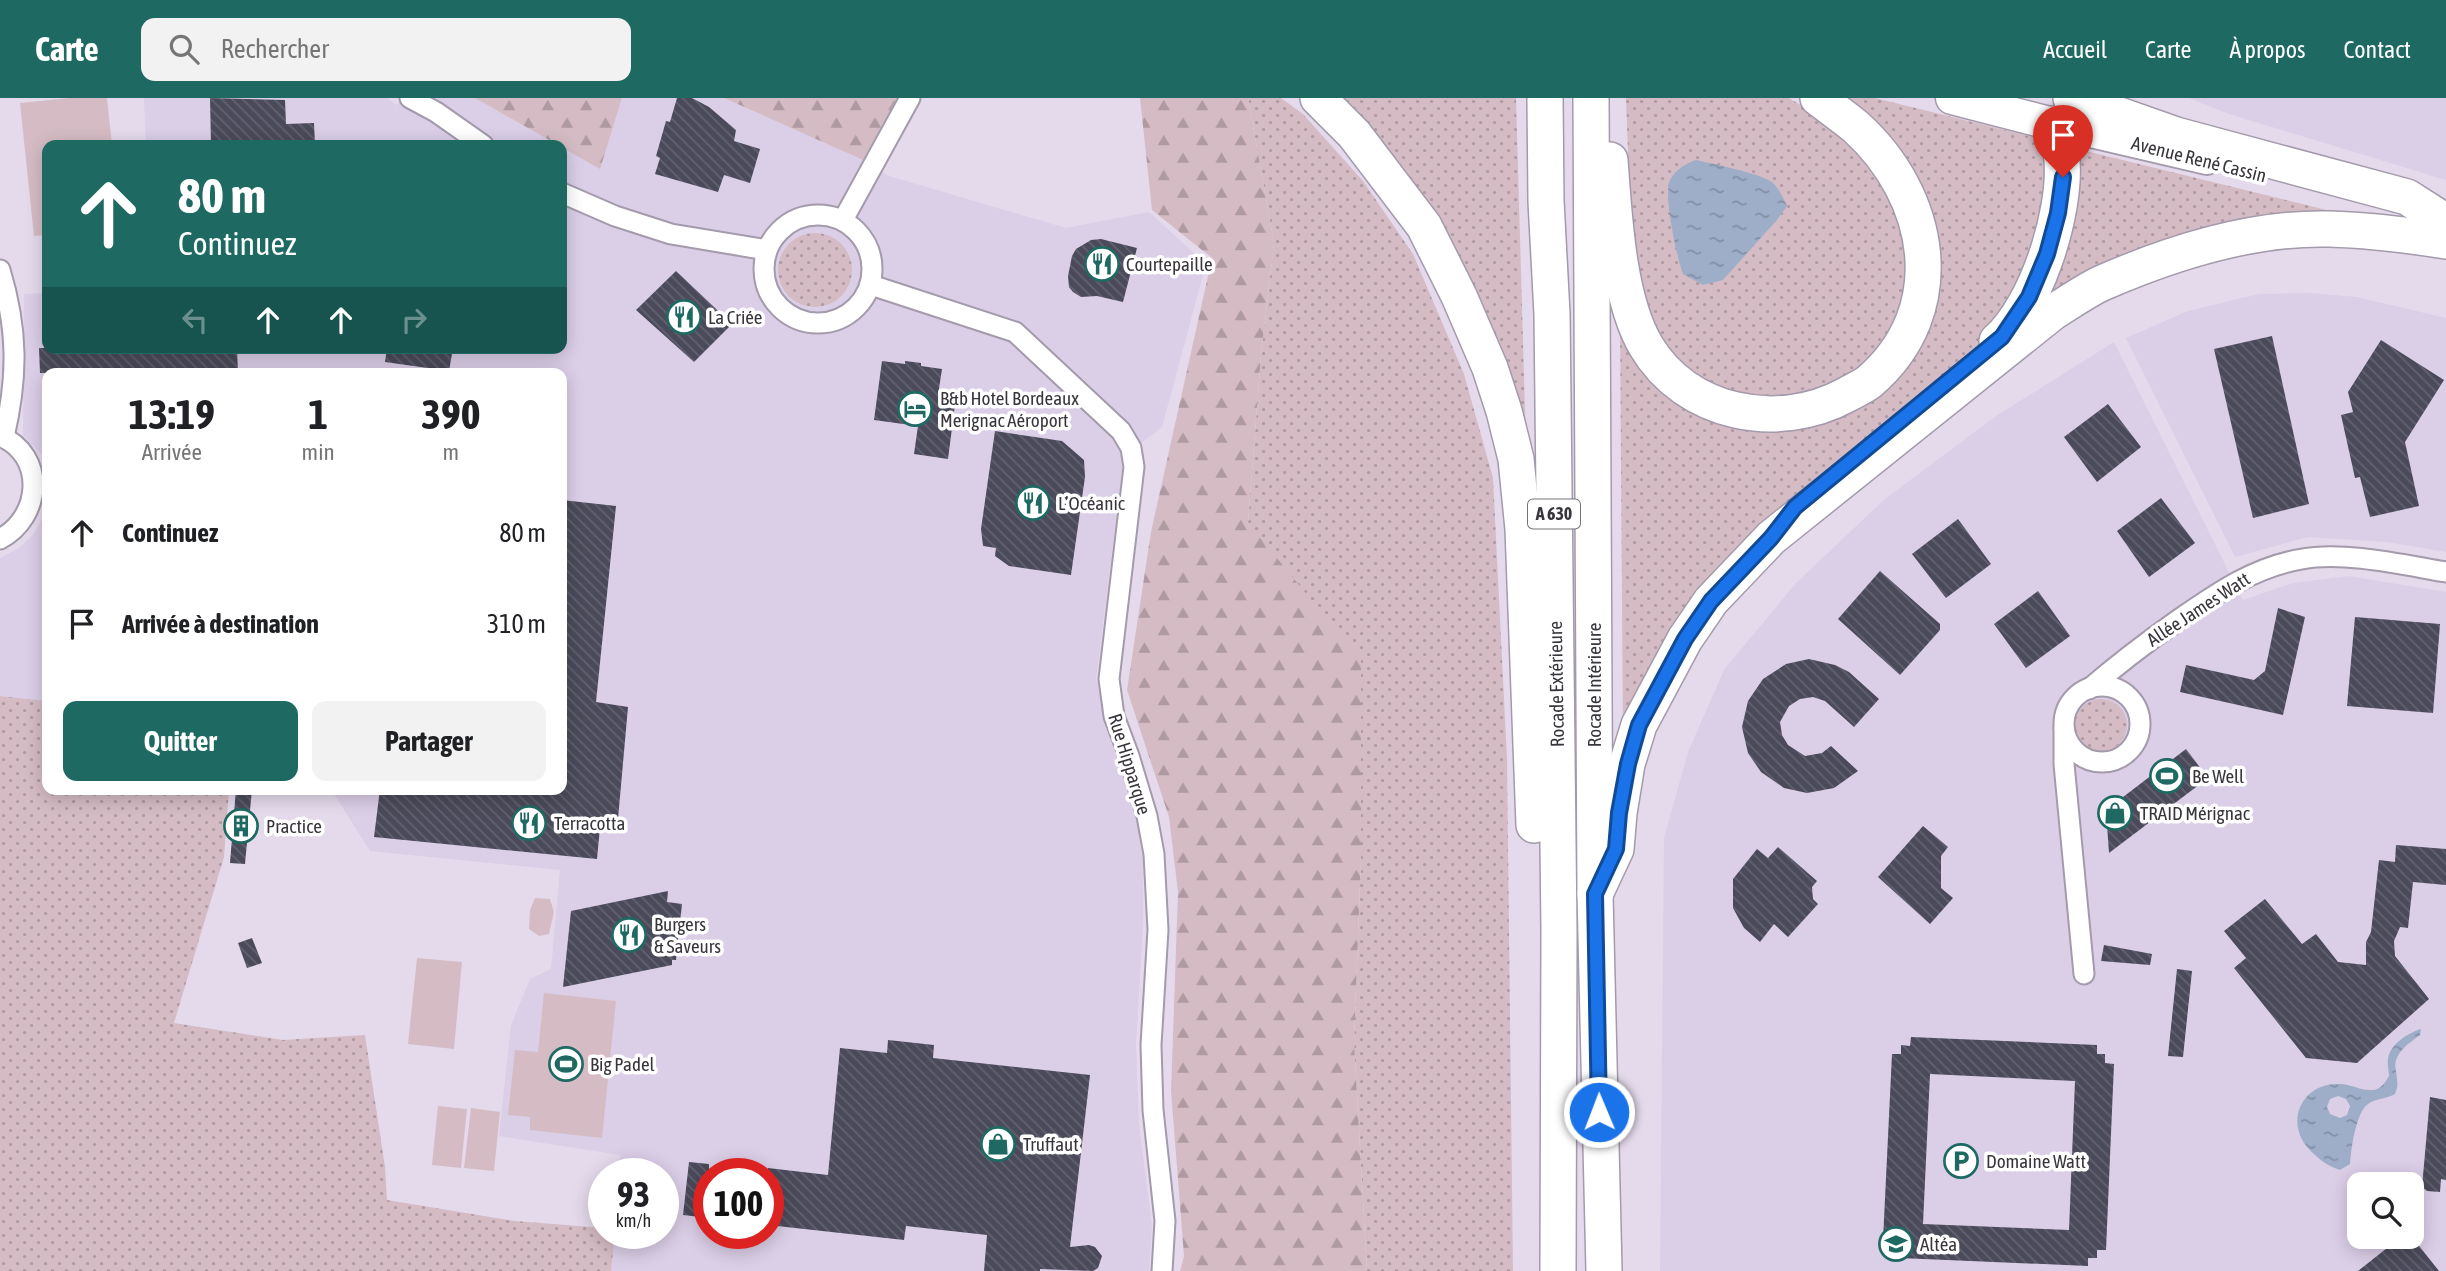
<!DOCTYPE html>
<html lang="fr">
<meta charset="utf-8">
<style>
body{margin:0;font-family:"Asap Condensed",sans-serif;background:#f2f2f2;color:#202124;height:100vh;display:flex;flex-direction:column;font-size:26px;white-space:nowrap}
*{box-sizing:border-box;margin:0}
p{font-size:23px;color:#757577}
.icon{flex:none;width:38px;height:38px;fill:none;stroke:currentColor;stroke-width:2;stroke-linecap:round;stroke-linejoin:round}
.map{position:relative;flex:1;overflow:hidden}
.panel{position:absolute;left:42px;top:270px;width:525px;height:427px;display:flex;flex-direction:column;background:#fff;border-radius:14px;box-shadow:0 4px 18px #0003}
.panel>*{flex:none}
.banner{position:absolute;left:42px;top:42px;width:525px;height:214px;border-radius:14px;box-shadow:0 4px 18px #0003;background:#1f6963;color:#fff;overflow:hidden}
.controls{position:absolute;left:2347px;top:1074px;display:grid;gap:14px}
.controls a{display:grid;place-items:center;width:77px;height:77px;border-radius:14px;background:#fff;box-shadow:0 4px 18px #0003;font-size:35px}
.speed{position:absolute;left:588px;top:1060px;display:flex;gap:14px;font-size:35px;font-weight:700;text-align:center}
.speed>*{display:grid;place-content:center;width:91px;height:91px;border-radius:50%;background:#fff;box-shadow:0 4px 18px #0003;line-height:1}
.speed small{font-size:18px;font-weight:400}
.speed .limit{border:10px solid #d22;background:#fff;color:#111}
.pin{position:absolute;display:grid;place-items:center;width:60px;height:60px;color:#fff;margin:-72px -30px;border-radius:50% 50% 50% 0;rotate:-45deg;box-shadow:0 0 7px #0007}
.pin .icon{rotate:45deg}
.me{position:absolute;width:77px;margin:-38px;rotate:359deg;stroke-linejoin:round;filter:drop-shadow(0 0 5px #0008)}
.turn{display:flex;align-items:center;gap:24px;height:147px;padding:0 21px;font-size:32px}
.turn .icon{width:91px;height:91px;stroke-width:2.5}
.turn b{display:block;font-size:49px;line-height:60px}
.lanes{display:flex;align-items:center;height:66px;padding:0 21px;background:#0003;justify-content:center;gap:35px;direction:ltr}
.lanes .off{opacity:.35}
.eta{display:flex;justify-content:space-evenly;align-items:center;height:119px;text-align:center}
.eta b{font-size:42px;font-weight:700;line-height:49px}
.primary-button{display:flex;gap:14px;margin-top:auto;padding:14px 21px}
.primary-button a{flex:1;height:80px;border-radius:14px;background:#1f6963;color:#fff;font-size:28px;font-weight:700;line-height:80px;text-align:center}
.primary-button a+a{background:#f2f2f2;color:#202124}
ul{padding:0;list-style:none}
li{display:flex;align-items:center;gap:21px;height:91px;padding:0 21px}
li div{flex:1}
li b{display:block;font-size:26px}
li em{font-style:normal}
header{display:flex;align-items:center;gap:42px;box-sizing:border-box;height:98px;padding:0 35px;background:#1f6963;color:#fff}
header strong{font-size:33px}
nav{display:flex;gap:38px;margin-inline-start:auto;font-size:24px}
.search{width:490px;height:63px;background:#f2f2f2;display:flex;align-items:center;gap:18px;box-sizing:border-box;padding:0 24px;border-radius:14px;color:#757577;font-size:26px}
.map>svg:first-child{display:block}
.built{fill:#dbcee7;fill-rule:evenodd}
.grass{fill:url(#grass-dots)}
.forest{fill:url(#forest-firs)}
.green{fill:#d5bcc4}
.water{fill:url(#water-ripples);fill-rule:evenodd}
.building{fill:url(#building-back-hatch);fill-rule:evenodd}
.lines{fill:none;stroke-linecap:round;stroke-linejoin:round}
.minor-casing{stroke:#a39aab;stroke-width:23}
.secondary-casing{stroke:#a39aab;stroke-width:32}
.primary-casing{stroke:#a39aab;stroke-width:35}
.motorway-casing{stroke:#a39aab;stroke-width:38}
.minor{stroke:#fff;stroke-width:19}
.secondary{stroke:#fff;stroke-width:28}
.primary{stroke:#fff;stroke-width:32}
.motorway{stroke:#fff;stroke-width:35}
.route-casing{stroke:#114b97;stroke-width:18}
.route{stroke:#1a73e8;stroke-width:12}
.labels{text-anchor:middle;stroke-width:7;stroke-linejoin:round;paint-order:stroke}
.shield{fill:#fff;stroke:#747276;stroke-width:2}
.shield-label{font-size:18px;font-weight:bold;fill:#39353c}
.street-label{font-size:19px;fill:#39353c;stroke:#fff}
.poi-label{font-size:19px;fill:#39353c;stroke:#fff;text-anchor:start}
</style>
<header>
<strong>Carte</strong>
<div class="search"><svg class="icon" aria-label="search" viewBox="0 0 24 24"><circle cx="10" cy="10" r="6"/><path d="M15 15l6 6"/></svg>Rechercher</div>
<nav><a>Accueil</a><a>Carte</a><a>À propos</a><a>Contact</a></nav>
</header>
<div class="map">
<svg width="2446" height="1173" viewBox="0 0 2446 1173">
<defs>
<pattern id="grass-dots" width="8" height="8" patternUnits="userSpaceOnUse" patternTransform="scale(1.75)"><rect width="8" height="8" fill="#d5bcc4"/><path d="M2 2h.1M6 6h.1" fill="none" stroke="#ae9aa0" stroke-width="1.8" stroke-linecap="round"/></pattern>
<pattern id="forest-firs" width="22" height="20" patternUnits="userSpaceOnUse" patternTransform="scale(1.75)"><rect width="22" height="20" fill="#d5bcc4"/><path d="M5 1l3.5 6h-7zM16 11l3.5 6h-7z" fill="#ae9aa0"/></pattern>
<pattern id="water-ripples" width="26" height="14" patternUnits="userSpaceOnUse" patternTransform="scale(1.75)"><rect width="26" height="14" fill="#9eaec8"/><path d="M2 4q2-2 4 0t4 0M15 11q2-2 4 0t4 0" fill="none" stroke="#828ea4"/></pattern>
<pattern id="building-back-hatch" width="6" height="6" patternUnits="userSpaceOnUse" patternTransform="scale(1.75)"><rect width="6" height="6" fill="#4a4a5a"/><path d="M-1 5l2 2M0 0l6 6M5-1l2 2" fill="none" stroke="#62626f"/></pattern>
</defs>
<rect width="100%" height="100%" fill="#e4daec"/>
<g class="built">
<polygon points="144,0 387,0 396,7 405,0 475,0 558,47 146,47"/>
<path d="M622,0H724L863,62L889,78L1066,130L1149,114L1206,166L1162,329L1124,358L1096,581L1135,711L1143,763V826L1136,946L1139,1026L1152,1128L1149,1173H611L615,1136H663V1076H619L620,1057L499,1038L511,927L530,881L551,871L560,772L370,753L331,691H562V275H47V374V362L23,337L24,196L47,195V250H562V49L600,70ZM709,1076H768V1136H709Z"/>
<polygon points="2189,0 2446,0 2446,82 2229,16"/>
<polygon points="2309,195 2357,199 2446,220 2446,454 2387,444 2308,439 2235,459 2126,240 2188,213 2259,196"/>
<path d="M2114,244L2243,502L2293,485L2349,478L2446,494V1173H1660L1664,740L1688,654L1724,572L1795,486L1885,401L1996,318ZM2359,1087H2412V1139H2359Z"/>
<polygon points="47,405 47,603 0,598 0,460 19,450 33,437 43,419"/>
</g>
<g class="grass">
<polygon points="1248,0 1281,0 1303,16 1363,83 1413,156 1464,276 1493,380 1507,661 1513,1173 1367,1173 1354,944 1361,761 1248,425 1261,257 1274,145"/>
<polygon points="1339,0 1516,0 1526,348"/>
<polygon points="1626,0 1789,0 1820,19 1872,66 1900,119 1910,168 1900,221 1872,259 1837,285 1799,298 1749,298 1698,280 1660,242 1638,187 1630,108"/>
<polygon points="1841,0 1875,0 2037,40 2052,69 2048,109 2016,200 1983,243 1923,299 1777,419 1623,643 1620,225 1767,332 1819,326 1866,305 1938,186 1938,139 1923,96"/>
<polygon points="2078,51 2380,125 2305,122 2042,208"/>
<circle cx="815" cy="172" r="37"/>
<polygon points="0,598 47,603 47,691 229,691 224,759 174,925 283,942 365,937 385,1069 387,1102 515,1123 604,1130 604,1136 615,1136 611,1173 0,1173"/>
<circle cx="2101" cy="627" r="26"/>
</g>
<g class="forest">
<polygon points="475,0 622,0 600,71"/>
<polygon points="724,0 897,0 863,62"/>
<polygon points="1140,0 1248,0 1274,145 1261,257 1248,425 1361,562 1361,761 1354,944 1367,1173 1180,1173 1184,1158 1171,993 1178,794 1169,719 1127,592 1151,434 1212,160 1152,112"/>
</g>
<g class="green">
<polygon points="69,0 107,0 112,47 47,47 47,137 34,138 20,5"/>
<polygon points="535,800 550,801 554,814 549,836 539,838 529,831 530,812"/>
<polygon points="417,860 462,864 454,951 408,946"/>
<polygon points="544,895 616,903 602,1040 530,1032 530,1019 508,1017 515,952 538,954"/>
<polygon points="438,1008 467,1011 461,1070 432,1067"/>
<polygon points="471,1010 500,1014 494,1073 464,1070"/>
</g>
<g class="water">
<path d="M1696,62C1713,66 1759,75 1772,84C1779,90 1783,100 1787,108L1777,122L1723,182L1703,187L1683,176C1677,160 1663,97 1670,82C1676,71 1685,66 1696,62Z"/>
<path d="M2421,931L2420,937C2408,946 2392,956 2396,973C2397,982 2399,987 2395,996C2387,1001 2377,1000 2368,1006C2356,1014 2351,1051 2350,1066L2340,1072C2327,1068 2317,1060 2308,1050C2284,1022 2303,984 2340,986C2351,986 2361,993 2373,992C2381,991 2385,985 2389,978C2389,973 2387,966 2388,961C2390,946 2408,935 2421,931ZM2338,998L2346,1001L2350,1008L2347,1017L2340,1020L2330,1016L2327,1009L2330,1001Z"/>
</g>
<g class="building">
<polygon points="210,0 285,2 286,26 314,25 315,47 211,47"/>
<polygon points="677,0 692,0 709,9 736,32 734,43 760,51 750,85 724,77 718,94 655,76 660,60 656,58 666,23 670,24"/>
<polygon points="1101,141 1137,150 1123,204 1097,198 1081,199 1073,194 1069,189 1068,178 1072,158 1076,151 1091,142"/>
<polygon points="676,173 732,226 694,264 636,212"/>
<polygon points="2272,238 2309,406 2253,420 2214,251"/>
<polygon points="2381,242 2444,282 2405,344 2419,408 2370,419 2360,379 2355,380 2341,317 2353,314 2348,294"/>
<polygon points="39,250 237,250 238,275 40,275"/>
<polygon points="387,250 453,250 449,273 385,264"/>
<polygon points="882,263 905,266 905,263 921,265 921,268 942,271 938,297 956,299 948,361 914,356 918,328 874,322"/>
<polygon points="2108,306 2141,349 2097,384 2064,339"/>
<polygon points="995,333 1062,343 1084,362 1085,379 1071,477 1009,468 995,458 996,450 983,448 981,431"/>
<polygon points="2161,400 2195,445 2149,479 2117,433"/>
<polygon points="562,402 616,408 596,604 628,609 618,721 601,719 597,761 374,739 380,691 562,691"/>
<polygon points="1958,421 1991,466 1946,500 1912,456"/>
<polygon points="1880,473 1940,526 1940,532 1900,577 1838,521"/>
<polygon points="2038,493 2070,538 2026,570 1994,526"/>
<polygon points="2278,510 2305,519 2283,617 2180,594 2186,567 2254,582 2265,573"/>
<polygon points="2355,519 2440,526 2433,615 2347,608"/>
<polygon points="1809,561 1835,567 1849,574 1879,601 1854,629 1825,603 1813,599 1800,601 1789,608 1780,624 1782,637 1788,647 1805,658 1822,655 1831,648 1858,673 1834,690 1807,695 1784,690 1761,674 1748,655 1742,629 1748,603 1763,581 1786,566"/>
<polygon points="2186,651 2208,680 2109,755 2106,712"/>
<polygon points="236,691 252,691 245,766 230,765"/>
<polygon points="1923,728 1948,749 1941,758 1941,790 1953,800 1930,826 1878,779"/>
<polygon points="2396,747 2446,751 2446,787 2413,784 2408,830 2400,829 2394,843 2395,858 2429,901 2357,965 2306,960 2234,870 2246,860 2224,833 2265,801 2302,846 2316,836 2338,864 2366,867 2366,844 2371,834 2379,762 2395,764"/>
<polygon points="1778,749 1817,783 1812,789 1813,801 1818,806 1788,839 1774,826 1760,844 1744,830 1733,810 1733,781 1757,751 1768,760"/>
<polygon points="668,793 667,804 682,806 676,862 672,862 672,867 563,889 571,813"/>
<polygon points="252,840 262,865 247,870 238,845"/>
<polygon points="2104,847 2152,856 2150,867 2101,863"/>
<polygon points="2177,871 2192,873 2183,959 2168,958"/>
<path d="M1911,939L2097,947V956H2105V965L2114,966L2106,1152H2097V1160H2088V1168L1900,1160L1901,1150H1892V1142H1883L1892,956H1901V947L1910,948ZM1930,976L2075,983L2069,1132L1923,1126Z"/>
<polygon points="888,942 934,947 933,960 1090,977 1070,1149 1089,1147 1095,1149 1102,1158 1098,1170 1093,1173 1040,1171 1040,1173 984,1173 987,1137 906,1128 904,1142 768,1127 768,1070 828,1077 840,950 887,955"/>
<polygon points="2430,999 2446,1002 2446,1082 2441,1081 2440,1094 2427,1093 2422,1089"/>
<polygon points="689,1064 709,1066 709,1120 683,1117"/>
<polygon points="2401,1139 2412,1139 2439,1173 2358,1173"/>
</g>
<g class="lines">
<g class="minor-casing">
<g id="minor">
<polyline points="410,0 436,14 483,47"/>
<polyline points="562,95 615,118 671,136 767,152"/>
<circle cx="818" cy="171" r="54"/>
<polyline points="843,122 910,0"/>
<path d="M0,172C18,231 18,279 4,339"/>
<polyline points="871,187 1015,234 1121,333 1131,350 1134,369 1109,581 1114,618 1129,658 1147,718 1154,756 1158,832 1151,947 1153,1012 1165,1123 1162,1173"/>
<path d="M0,338C46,357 42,419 0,441"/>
<circle cx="2102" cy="626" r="38"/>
<path d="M2089,591C2118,566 2147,544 2178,522C2217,495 2254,469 2302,461C2344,453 2404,467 2446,474"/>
<polyline points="2064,630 2064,666 2084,876"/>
</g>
</g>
<g class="secondary-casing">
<polyline id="secondary" points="2053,26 2207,62"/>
</g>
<g class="primary-casing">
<polyline id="primary" points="1952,0 2053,26"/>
</g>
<g class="motorway-casing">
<g id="motorway">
<polyline points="1318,0 1354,36 1424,128 1459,198 1490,270 1504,313 1516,361 1523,431 1534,727"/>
<polyline points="1545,0 1546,103 1552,216 1559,833 1558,1173"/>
<polyline points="1591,0 1595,796 1604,1173"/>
<polyline points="2071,0 2176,37 2407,99 2443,122"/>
<path d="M1610,62C1614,116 1618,201 1646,248C1686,316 1778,334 1846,297C1853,293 1862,289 1869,284C1953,212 1932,98 1856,29C1844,19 1831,10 1818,0"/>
<path d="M1997,243C2037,208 2066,114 2062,63C2062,50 2057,38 2053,26"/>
<path d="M1595,796L1616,751L1619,715L1627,666L1639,627L1685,541L1711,503L1771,440L2052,215C2068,205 2085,193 2102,185C2171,155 2253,129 2329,131C2368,132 2408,137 2446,143"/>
</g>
</g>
<use href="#minor" class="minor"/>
<use href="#secondary" class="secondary"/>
<use href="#primary" class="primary"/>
<use href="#motorway" class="motorway"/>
</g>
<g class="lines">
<g class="route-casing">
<polyline id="route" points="1599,1014 1595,796 1616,751 1619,715 1628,666 1639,627 1685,541 1711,503 1771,440 1795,409 2002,239 2029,199 2047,156 2058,115 2063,79"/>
</g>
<use href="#route" class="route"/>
</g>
<defs>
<g id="restaurant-ring" transform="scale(1.75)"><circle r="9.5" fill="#fff" stroke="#1f6963" stroke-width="1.5"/><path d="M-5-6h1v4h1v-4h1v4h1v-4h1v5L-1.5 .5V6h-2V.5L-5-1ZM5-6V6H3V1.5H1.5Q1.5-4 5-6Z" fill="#1f6963"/></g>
<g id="hotel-ring" transform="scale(1.75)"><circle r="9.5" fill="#fff" stroke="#1f6963" stroke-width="1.5"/><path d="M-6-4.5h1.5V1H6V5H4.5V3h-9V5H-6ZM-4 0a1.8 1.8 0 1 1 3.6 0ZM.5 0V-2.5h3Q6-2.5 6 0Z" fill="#1f6963"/></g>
<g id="stadium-ring" transform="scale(1.75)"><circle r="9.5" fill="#fff" stroke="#1f6963" stroke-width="1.5"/><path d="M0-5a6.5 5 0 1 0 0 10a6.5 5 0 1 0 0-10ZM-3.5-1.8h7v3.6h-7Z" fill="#1f6963"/></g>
<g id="shop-ring" transform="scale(1.75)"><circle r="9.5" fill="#fff" stroke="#1f6963" stroke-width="1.5"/><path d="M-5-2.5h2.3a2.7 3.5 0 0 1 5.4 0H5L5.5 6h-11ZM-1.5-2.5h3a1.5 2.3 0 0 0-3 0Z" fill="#1f6963"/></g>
<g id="building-ring" transform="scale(1.75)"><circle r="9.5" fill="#fff" stroke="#1f6963" stroke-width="1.5"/><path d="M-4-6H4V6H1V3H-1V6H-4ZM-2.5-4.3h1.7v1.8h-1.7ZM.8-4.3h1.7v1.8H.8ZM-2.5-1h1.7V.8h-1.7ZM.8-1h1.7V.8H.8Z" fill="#1f6963"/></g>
<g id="parking-ring" transform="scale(1.75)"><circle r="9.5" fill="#fff" stroke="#1f6963" stroke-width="1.5"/><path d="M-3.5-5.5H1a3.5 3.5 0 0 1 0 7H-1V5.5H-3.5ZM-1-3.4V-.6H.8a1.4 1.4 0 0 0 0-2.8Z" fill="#1f6963"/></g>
<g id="university-ring" transform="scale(1.75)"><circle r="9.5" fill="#fff" stroke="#1f6963" stroke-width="1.5"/><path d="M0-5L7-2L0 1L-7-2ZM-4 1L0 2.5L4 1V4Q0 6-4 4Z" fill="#1f6963"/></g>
</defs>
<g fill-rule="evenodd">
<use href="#restaurant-ring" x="1102" y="166"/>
<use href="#restaurant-ring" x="684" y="219"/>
<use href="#hotel-ring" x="915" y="311"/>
<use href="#restaurant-ring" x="1033" y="405"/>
<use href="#stadium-ring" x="2167" y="678"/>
<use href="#shop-ring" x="2115" y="715"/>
<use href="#restaurant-ring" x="529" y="725"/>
<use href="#building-ring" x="241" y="728"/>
<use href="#restaurant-ring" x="629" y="837"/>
<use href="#stadium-ring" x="566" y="966"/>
<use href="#shop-ring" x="998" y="1046"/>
<use href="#parking-ring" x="1961" y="1063"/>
<use href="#university-ring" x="1896" y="1146"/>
</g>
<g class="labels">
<rect class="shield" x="1528" y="401.5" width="52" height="29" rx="5"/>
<g class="shield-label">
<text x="1554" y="422">A 630</text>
</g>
<g class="street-label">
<text transform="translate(2199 61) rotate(14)" y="7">Avenue René Cassin</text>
<text transform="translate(2198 511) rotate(-33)" y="7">Allée James Watt</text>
<text transform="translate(1556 586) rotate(-91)" y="7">Rocade Extérieure</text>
<text transform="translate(1594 587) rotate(-90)" y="7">Rocade Intérieure</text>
<text transform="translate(1130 666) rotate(73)" y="7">Rue Hipparque</text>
</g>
<g class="poi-label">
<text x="1126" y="173">Courtepaille</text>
<text x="708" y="226">La Criée</text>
<text x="940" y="307">B&amp;b Hotel Bordeaux<tspan x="940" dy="22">Merignac Aéroport</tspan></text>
<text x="1058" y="412">L’Océanic</text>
<text x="2192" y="685">Be Well</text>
<text x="2140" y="722">TRAID Mérignac</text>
<text x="554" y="732">Terracotta</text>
<text x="266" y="735">Practice</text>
<text x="654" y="833">Burgers<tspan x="654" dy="22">&amp; Saveurs</tspan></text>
<text x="590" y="973">Big Padel</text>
<text x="1023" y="1053">Truffaut</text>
<text x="1986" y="1070">Domaine Watt</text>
<text x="1920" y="1153">Altéa</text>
</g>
</g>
</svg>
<div class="controls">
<a><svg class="icon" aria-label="search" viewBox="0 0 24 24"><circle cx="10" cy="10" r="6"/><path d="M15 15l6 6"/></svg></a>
</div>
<div class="speed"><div>93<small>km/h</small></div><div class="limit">100</div></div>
<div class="pin" style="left:2063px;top:79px;background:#d93025"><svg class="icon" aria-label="arrive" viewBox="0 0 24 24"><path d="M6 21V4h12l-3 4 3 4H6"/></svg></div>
<svg class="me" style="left:1599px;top:1014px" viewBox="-20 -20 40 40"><circle r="17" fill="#1a73e8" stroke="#fff" stroke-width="3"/><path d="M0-11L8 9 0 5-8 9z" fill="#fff"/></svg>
<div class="banner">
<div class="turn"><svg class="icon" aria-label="ahead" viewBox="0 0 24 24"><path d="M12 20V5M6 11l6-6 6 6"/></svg><div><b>80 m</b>Continuez</div></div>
<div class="lanes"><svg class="icon off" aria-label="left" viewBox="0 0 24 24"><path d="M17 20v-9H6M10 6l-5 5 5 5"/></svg><svg class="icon" aria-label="ahead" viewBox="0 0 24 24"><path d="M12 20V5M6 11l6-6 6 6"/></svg><svg class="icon" aria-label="ahead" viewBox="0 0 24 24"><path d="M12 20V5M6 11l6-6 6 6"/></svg><svg class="icon off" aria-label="right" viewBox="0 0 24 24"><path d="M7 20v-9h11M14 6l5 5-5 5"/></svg></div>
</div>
<section class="panel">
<div class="eta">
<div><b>13:19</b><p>Arrivée</p></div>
<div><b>1</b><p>min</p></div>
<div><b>390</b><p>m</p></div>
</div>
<ul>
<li><svg class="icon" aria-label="ahead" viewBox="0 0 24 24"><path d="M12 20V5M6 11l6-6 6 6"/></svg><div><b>Continuez</b></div><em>80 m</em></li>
<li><svg class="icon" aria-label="arrive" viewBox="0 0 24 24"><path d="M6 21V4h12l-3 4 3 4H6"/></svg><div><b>Arrivée à destination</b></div><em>310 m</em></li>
</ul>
<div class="primary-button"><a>Quitter</a><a>Partager</a></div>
</section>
</div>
